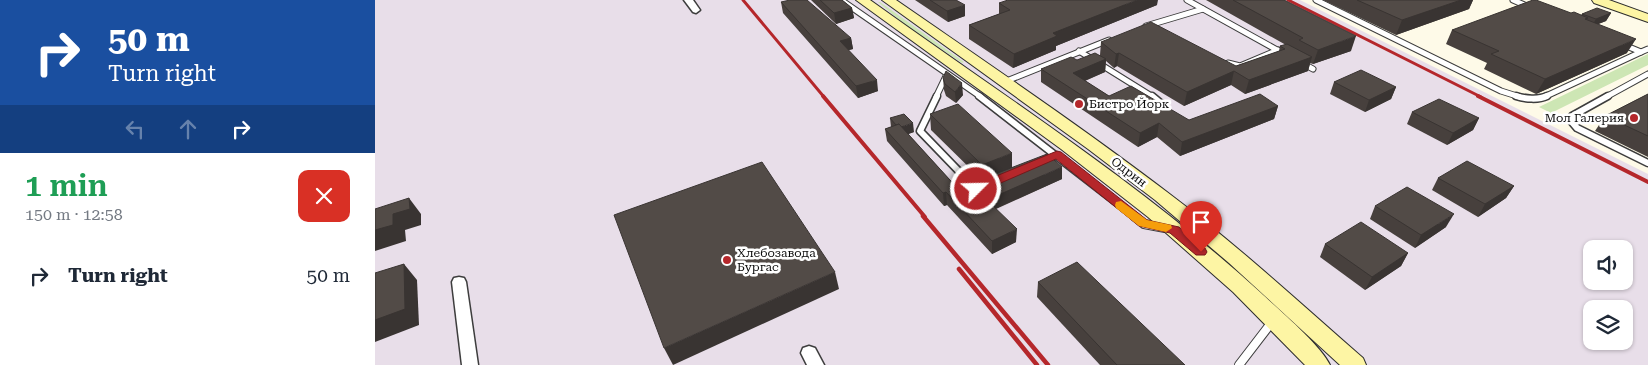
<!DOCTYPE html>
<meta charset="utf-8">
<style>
body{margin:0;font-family:"Roboto Serif",serif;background:#f6f6f7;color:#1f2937;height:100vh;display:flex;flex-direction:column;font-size:19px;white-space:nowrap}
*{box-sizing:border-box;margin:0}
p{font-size:16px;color:#747a83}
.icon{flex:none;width:28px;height:28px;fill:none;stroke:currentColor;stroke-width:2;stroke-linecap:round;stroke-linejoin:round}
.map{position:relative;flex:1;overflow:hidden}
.side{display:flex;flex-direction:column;background:#fff;width:375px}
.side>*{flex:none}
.hud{background:#1a4fa0;color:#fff;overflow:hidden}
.tools{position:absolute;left:1208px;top:240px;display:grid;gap:10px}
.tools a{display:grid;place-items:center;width:50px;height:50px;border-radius:10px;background:#fff;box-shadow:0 1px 4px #0004;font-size:25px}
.pin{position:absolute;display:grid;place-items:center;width:42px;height:42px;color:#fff;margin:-51px -21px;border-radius:50% 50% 50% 0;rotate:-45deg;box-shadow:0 0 5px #0007}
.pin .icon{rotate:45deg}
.me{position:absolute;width:55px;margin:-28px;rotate:67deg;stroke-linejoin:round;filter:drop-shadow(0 0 4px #0008)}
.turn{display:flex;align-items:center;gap:18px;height:105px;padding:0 25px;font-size:22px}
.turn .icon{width:65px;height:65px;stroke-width:2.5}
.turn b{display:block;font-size:35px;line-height:42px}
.lanes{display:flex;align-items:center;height:48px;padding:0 25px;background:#0003;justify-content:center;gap:25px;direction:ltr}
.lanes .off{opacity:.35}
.round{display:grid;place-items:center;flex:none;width:52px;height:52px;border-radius:10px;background:#f6f6f7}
.head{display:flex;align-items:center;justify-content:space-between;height:85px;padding:0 25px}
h1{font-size:30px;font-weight:600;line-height:38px;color:#1e9e55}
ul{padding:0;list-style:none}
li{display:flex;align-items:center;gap:15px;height:75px;padding:0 25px}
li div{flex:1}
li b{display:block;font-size:19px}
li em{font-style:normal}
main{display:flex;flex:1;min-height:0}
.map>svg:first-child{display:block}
.industrial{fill:#e8dee9;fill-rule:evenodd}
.green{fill:#cde6b4}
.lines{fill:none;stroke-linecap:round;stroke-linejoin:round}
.lane-far2-casing{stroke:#3d3d3d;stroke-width:7}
.lane-far1-casing{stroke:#3d3d3d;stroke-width:9}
.lane-casing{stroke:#3d3d3d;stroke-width:10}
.street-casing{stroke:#3d3d3d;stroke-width:3}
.secondary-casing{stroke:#2c2c2c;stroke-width:2}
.lane-far2{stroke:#fff;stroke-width:5}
.lane-far1{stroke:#fff;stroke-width:6}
.lane{stroke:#fff;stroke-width:8}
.street{fill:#fff;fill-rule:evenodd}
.secondary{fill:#fdf5a4;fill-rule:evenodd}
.rail-far2{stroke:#b5272b;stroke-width:3}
.rail-far1{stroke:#b5272b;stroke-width:4}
.rail{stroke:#b5272b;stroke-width:4.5}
.wall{fill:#47403d}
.shaded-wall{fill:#393432}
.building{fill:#524b47;stroke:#393432}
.route{fill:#b5272b;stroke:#76191c}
.slow{fill:#f59e0b}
.poi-dot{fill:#b5272b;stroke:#fff;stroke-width:2}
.labels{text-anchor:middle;stroke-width:5;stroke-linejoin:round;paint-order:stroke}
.poi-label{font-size:12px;fill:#0a0a0a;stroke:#fff;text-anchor:start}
.street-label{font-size:12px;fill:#0a0a0a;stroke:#fff}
</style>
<main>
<section class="side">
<div class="hud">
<div class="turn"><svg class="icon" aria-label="right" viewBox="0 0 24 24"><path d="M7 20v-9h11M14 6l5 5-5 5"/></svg><div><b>50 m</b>Turn right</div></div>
<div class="lanes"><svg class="icon off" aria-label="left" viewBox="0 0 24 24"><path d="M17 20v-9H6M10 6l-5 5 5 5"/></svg><svg class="icon off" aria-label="ahead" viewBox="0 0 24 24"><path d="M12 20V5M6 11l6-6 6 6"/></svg><svg class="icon" aria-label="right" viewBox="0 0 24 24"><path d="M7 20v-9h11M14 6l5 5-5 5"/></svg></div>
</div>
<div class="head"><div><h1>1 min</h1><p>150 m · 12:58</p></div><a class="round" style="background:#d93025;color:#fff"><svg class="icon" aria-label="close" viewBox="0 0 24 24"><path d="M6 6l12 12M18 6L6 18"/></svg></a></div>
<ul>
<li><svg class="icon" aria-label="right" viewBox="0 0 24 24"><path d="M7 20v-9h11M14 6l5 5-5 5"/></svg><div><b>Turn right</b></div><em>50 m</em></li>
</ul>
</section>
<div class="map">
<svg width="1273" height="365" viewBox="0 0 1273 365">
<rect width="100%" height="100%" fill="#fefae8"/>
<path class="industrial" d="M0,0H925L1273,174V365H0ZM1216,249H1249V281H1216ZM1216,309H1249V341H1216Z"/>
<g class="green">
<polygon points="503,2 505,2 589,62 587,63 529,24"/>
<polygon points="1273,54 1273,65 1176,113 1164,107"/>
</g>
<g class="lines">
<g class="lane-far2-casing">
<g id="lane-far2">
<polyline points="466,0 606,97"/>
<polyline points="812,0 911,55"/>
<polyline points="941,0 1126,91 1145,97"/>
<polyline points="1138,0 1154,7"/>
<polyline points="771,26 828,9"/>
<polyline points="1249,45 1266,52 1273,49"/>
<polyline points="704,51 778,97"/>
<polyline points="853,63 865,66 903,50"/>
<polyline points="927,63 938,69"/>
<polyline points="629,82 734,40"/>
<polyline points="561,97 572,74"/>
<polyline points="1169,97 1266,52"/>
<polyline points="1231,97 1273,74"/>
</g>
</g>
<g class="lane-far1-casing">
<g id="lane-far1">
<polyline points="562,96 545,131 601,189 603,188"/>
<polyline points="604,96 760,217"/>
<polyline points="777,96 789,106"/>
<path d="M1141,96C1150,99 1164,100 1172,96"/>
<polyline points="1233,96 1197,116 1196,121 1202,128 1273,163"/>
</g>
</g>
<g class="lane-casing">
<g id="lane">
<polyline points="759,216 769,224 790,228"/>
<polyline points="864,365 897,322"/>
</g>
</g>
<g class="street-casing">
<g id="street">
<polygon points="309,0 318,0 325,10 321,13 318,12"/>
<polygon points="84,277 89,278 91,282 103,365 87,365 77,282 79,278"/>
<polygon points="434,346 440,348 449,365 432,365 426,353 428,348"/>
</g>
</g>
<g class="secondary-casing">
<g id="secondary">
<path d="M481,0H495C627,95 764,182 885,292C903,309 945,344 955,365H930L858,292L773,217L686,149Z"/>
<path d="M507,0H521C612,63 704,125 792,192C861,244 924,302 988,358L991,365H965L854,263L780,200L713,149Z"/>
<polygon points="1217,0 1234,0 1273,14 1273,22 1219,3"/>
</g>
</g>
<use href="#lane-far2" class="lane-far2"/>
<use href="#lane-far1" class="lane-far1"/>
<use href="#lane" class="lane"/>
<use href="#street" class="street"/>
<use href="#secondary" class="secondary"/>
<g class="rail-far2">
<polyline points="368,0 449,97"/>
<polyline points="913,0 1106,97"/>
</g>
<g class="rail-far1">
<polyline points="448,96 550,217"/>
<polyline points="1103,96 1273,182"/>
</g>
<g class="rail">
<polyline points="548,216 673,365"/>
<polyline points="584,269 662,365"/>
</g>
</g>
<g class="wall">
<polygon points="436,0 467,0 477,8 479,18 461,24"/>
<polygon points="540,0 581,0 590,16 573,22"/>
<polygon points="831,0 909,0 976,51 938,64 935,63 933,71 870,94 856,85 809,106 742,66 739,68 731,61 730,72 710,81 734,96 814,120 903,106 899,119 805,156 782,137 763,147 666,82 666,69 725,55 726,42 861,66 904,51 905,46 911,45"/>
<polygon points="948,0 1098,0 1094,9 1021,35"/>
<polygon points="406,2 476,38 478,49 473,50 503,91 483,98 408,13"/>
<polygon points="624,3 782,5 681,46 681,50 638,68 594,39 594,25 624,14"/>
<polygon points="1196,13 1206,15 1207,14 1236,13 1231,21 1223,24 1252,53 1161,94 1109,69 1112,63 1071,44 1077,30"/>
<polygon points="568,78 588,95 581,103 571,96 569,90"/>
<polygon points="959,82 1021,87 1016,99 990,112 955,94"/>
<polygon points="1273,94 1273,157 1220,131 1230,116"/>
<polygon points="1037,112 1104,118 1098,130 1072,145 1032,124"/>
<polygon points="555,114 637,167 687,179 621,209 641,242 617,254 572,205 569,206 512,141 510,129 516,127 515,118 539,132 533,134 585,191 615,178 608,181 556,130"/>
<polygon points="1063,178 1139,186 1131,198 1103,217 1057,190"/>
<polygon points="1000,206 1071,227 1040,248 995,219"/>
<polygon points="950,244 1033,253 1026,266 990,290 945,257"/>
<polygon points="663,282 810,365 725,365 662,297"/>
</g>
<g class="shaded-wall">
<polygon points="762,0 783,0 782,5 681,46 681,50 638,68 639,54 678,33"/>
<polygon points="1086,0 1098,0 1094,9 1021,35 1027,20"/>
<polygon points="590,5 590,16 573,22 572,11"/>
<polygon points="477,8 479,18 461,24 459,13"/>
<polygon points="1236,13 1231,21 1216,27 1221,19"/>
<polygon points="981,36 976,51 938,64 943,50"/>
<polygon points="476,38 478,49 467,52 465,41"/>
<polygon points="1261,39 1252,53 1161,94 1170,79"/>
<polygon points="744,53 742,66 739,68 741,54"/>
<polygon points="937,57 933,71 870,94 874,80"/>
<polygon points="731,59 730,72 697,86 698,73"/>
<polygon points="859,71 856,85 809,106 812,92"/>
<polygon points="502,80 503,91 483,98 481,86"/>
<polygon points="587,83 588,95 581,103 580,92"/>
<polygon points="1021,87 1016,99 990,112 994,100"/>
<polygon points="903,106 899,119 805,156 807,142"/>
<polygon points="1104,118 1098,130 1072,145 1078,133"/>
<polygon points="538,123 539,132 525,137 524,128"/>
<polygon points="784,123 782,137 763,147 765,133"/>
<polygon points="637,153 637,168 615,176 615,178 608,181 607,165"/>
<polygon points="687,167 687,179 613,212 612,200"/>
<polygon points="1139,186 1131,198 1103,217 1110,204"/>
<polygon points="571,192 572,205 569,206 568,193"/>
<polygon points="34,198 46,214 46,225 30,230 31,241 0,251 0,230"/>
<polygon points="1079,214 1071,227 1040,248 1046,235"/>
<polygon points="642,229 641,242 617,254 617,241"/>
<polygon points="1033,253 1026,266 990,290 997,277"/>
<polygon points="29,264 42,280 44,325 0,342 0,320"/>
<polygon points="460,272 464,289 298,365 289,348"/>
</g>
<g class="building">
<polygon points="415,0 432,0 476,38 465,41 502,80 481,86 406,2"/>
<polygon points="445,0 467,0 477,8 459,13"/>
<polygon points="555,0 581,0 590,5 572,11"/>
<polygon points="633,0 762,0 678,33 682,36 639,54 594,25 635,10 624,3"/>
<polygon points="858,0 909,0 981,36 943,50 924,40 928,38"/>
<polygon points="982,0 1086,0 1027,20"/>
<polygon points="1158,0 1161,0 1196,13 1199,12 1213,18 1210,19 1261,39 1170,79 1116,54 1124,51 1077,30"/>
<polygon points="1222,8 1236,13 1221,19 1207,14"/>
<polygon points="776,22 861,66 910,49 905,46 912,44 937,57 874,80 859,71 812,92 744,53 741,54 726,42"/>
<polygon points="720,53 731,59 698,73 734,96 756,86 814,120 885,94 903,106 807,142 784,123 765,133 666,69 696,57 702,60"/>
<polygon points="986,70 1021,87 994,100 959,82"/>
<polygon points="571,71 587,83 580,92 570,84 568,78"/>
<polygon points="1273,94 1273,136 1230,116"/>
<polygon points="1064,99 1104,118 1078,133 1037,112"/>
<polygon points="583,104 637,153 607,165 555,114"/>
<polygon points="529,114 538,123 526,127 524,124 521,125 515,118"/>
<polygon points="524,124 585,191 617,177 615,176 672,154 687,167 612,200 642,229 617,241 571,192 568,193 510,129"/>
<polygon points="1092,161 1139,186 1110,204 1063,178"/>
<polygon points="387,162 460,272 289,348 239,215"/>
<polygon points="1032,187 1079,214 1046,235 1000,206"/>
<polygon points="34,198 35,209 18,214 18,225 0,230 0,209"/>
<polygon points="986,222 1033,253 997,277 950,244"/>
<polygon points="702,262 810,365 742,365 663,282"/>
<polygon points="29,264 30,309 0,320 0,273"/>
</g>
<polygon class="route" points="682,151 686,152 772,220 804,227 830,248 832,252 830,255 821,255 795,233 764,226 681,159 605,192 601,193 596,189 597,186"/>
<polygon class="slow" points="746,201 772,220 796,225 797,228 791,232 764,226 741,208 740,205 741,202"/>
<g class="poi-dot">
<circle cx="704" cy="104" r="5"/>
<circle cx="1259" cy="118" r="5"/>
<circle cx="352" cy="260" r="5"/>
</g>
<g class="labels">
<g class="poi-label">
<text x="714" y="108">Бистро Йорк</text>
<text x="1249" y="122" text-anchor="end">Мол Галерия</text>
<text x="362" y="257">Хлебозавода<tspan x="362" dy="14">Бургас</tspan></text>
</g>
<g class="street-label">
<text transform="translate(754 172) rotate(37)" y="4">Одрин</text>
</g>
</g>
</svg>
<div class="tools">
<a><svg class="icon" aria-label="sound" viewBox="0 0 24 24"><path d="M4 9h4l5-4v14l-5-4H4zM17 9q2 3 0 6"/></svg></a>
<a><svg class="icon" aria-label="layers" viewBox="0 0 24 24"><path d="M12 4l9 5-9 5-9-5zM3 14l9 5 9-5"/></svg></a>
</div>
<div class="pin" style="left:826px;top:252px;background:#d93025"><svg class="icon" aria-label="arrive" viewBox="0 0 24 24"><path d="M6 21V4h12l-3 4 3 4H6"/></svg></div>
<svg class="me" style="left:601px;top:189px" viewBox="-20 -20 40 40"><circle r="17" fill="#b5272b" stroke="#fff" stroke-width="3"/><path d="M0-11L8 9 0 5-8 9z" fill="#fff"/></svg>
</div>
</main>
